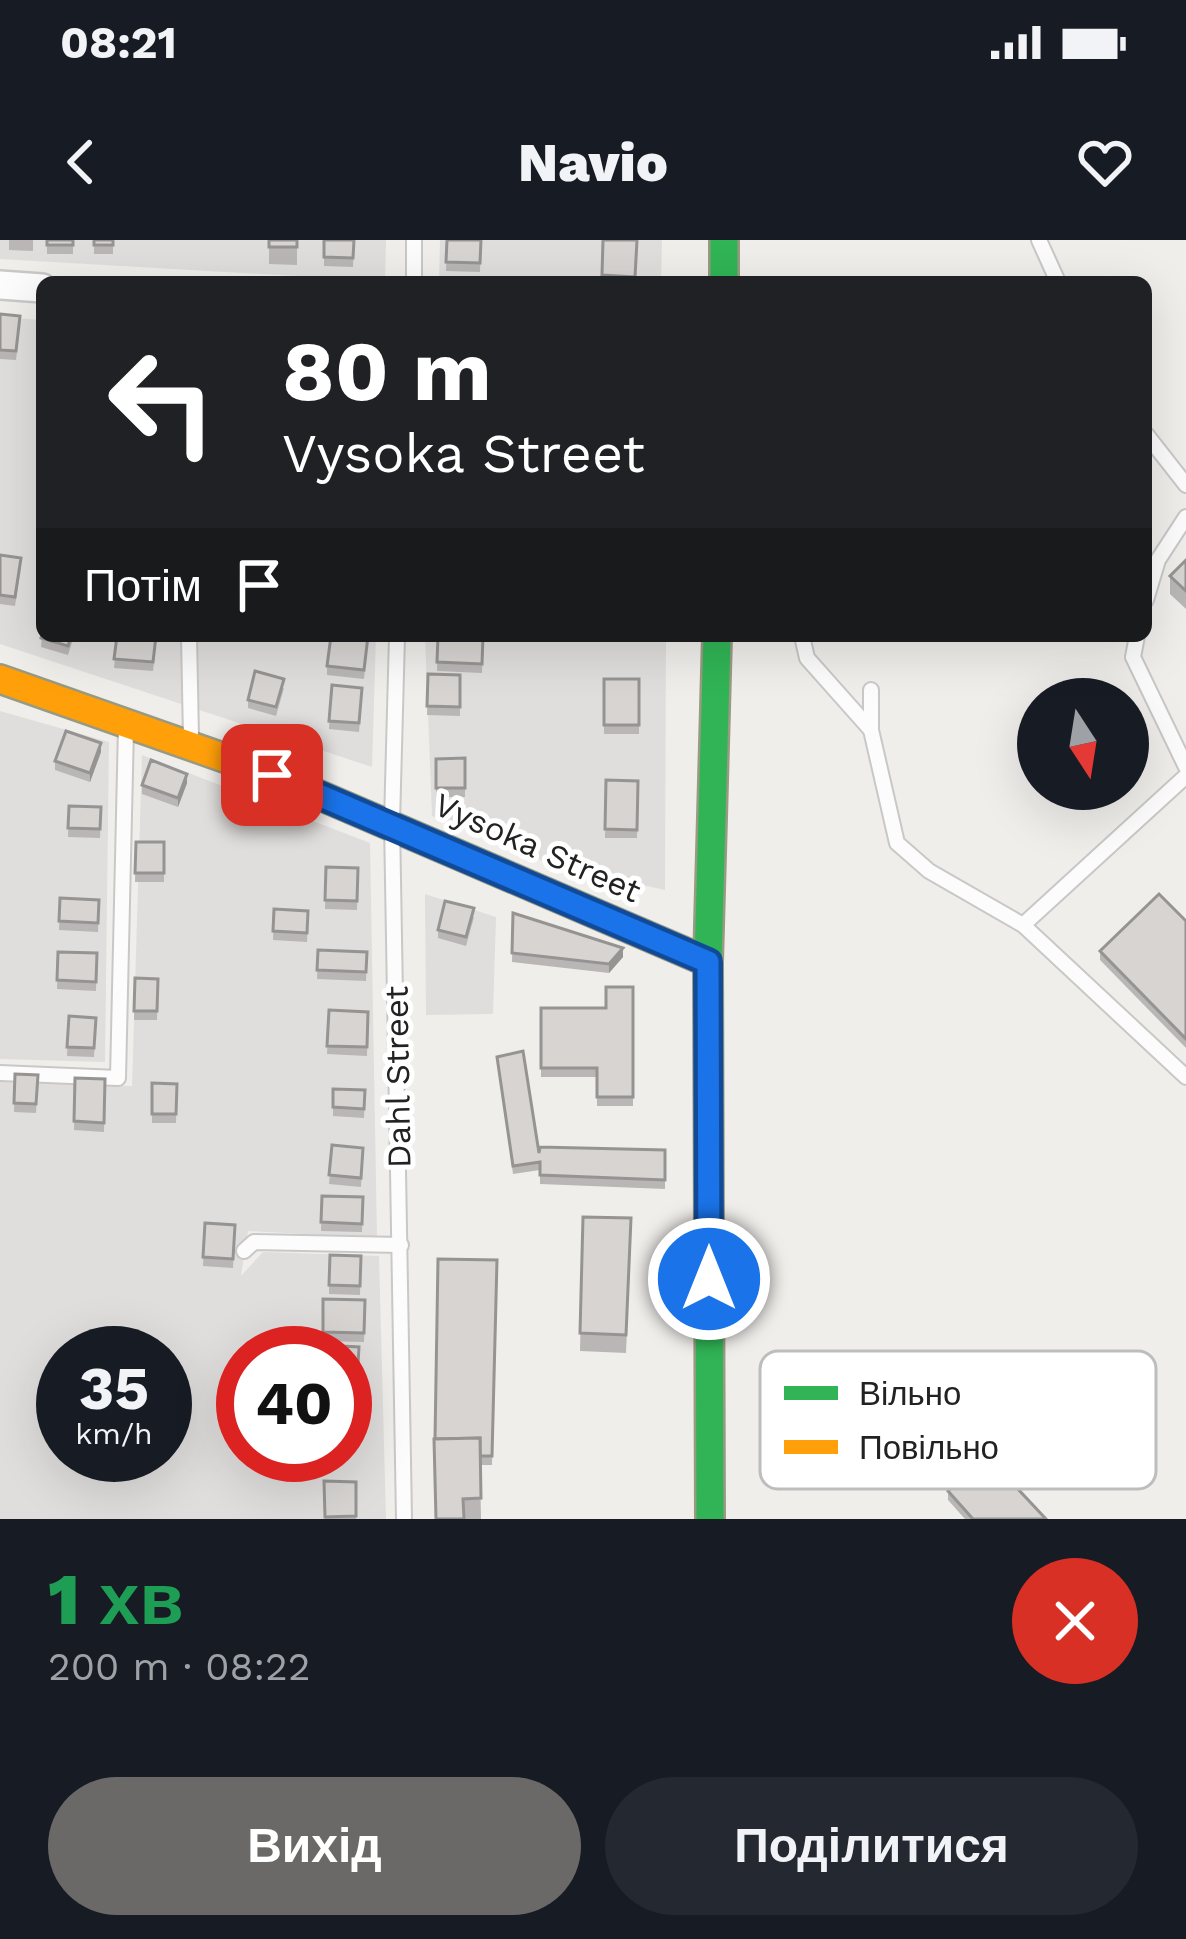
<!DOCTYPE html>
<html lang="uk">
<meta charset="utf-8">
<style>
body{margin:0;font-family:"Work Sans",sans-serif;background:#242831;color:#f1f3f6;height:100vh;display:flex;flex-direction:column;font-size:45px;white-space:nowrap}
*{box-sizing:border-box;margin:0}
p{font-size:39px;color:#9ea1a6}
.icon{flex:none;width:66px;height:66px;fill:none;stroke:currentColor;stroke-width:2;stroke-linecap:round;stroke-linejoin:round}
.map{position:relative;height:1279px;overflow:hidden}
.sheet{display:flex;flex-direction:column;background:#171b24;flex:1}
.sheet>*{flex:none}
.top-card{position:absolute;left:36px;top:36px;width:1116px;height:366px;border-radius:18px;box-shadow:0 12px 48px #0002;background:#202124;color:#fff;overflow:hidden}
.needle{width:78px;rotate:168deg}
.fabs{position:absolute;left:1017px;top:438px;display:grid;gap:24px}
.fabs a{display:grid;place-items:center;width:132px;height:132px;border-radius:50%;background:#171b24;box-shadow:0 12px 48px #0002;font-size:60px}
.speed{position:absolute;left:36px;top:1086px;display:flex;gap:24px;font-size:60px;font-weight:700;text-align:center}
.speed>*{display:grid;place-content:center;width:156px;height:156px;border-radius:50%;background:#171b24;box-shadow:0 12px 48px #0002;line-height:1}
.speed small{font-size:30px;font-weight:400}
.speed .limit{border:18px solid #d22;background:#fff;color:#111}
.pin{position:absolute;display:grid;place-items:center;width:102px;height:102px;color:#fff;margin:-51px;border-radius:24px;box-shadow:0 6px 18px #0006}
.me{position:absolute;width:132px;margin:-66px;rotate:0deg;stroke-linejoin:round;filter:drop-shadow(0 0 9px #0008)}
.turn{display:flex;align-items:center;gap:42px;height:252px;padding:0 48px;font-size:54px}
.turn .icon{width:156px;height:156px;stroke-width:2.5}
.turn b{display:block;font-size:84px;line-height:102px}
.then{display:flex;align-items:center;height:114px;padding:0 48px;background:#0003;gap:24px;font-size:45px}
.round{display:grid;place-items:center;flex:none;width:126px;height:126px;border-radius:63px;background:#242831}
.summary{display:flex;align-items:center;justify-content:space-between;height:204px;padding:0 48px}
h1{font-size:72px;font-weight:800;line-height:90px;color:#1e9e55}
.cta{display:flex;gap:24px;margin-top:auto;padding:24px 48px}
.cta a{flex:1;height:138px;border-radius:72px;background:#6a6968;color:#fff;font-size:48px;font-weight:800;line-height:138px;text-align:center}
.cta a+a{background:#242831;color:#f1f3f6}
.status{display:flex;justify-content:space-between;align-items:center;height:84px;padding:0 60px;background:#171b24;direction:ltr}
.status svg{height:33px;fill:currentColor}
header{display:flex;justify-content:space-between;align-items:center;height:156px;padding:0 48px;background:#171b24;font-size:54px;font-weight:800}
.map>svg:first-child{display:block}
.residential{fill:#dfdedc;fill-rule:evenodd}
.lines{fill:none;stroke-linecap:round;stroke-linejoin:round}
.lane-casing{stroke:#c9c8c7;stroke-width:18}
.street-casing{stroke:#c9c8c7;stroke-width:32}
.fast-casing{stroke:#999a82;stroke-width:32}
.slow-casing{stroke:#999a82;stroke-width:32}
.lane{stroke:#fdfcfc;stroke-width:14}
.street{stroke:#fdfcfc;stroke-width:27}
.fast{stroke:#30b455;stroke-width:27}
.slow{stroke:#ff9f0a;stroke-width:27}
.wall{fill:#b9b6b5}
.shaded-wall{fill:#969493}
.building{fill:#d7d4d2;stroke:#969493;stroke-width:3}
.route-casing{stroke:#114b97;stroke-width:30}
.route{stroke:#1a73e8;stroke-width:21}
.labels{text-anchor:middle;stroke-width:10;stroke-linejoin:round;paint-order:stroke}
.street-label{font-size:33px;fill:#222;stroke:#fff}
.key{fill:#fff;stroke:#bdbdbd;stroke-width:3}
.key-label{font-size:33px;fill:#222}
</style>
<div class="status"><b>08:21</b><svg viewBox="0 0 49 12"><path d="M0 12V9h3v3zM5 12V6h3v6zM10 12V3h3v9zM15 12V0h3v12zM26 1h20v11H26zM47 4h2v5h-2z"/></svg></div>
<header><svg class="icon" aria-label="back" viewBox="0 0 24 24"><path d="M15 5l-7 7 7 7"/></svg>Navio<svg class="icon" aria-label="heart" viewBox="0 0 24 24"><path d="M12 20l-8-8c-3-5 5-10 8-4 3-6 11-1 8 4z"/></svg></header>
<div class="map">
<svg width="1186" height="1279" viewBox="0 0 1186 1279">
<rect width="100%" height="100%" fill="#f0eeeb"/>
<g class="residential">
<polygon points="0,0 386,0 385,41 0,19"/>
<polygon points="440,0 662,0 661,42 439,42"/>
<polygon points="0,77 42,80 42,396 376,396 372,527 0,404"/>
<polygon points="425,396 666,396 665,650 553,625 432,576"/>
<polygon points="0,471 109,502 105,822 0,819"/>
<path d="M142,515L370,603L377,998L248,991L241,1036L263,1012L379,1016L386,1279H0V842L132,846ZM63,1113H165V1215H63ZM243,1113H345V1215H243Z"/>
<polygon points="425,654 496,677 493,774 426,775"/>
</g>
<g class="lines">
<g class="lane-casing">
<g id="lane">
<polyline points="414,0 414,42"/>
<polyline points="1039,0 1058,42"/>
<polyline points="1146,194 1186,245"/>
<polyline points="1146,360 1158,320 1186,277"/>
<polyline points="189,396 191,498"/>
<polyline points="397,396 392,582 404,1279"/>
<polyline points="802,396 807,418 871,490 897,603 929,631 1023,685 1186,837"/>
<polyline points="1137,396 1133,417 1186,527"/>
<polyline points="871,450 871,490"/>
<polyline points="1023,685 1186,536"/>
<polyline points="0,833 118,838 126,487"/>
<polyline points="244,1011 254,1002 401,1005"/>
</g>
</g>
<g class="street-casing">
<polyline id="street" points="0,45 42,48"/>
</g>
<g class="fast-casing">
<g id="fast">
<polyline points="724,0 724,42"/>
<polyline points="710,1279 708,722 717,396"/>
</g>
</g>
<g class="slow-casing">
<polyline id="slow" points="0,439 270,534 708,722"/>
</g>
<use href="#lane" class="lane"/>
<use href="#street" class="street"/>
<use href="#fast" class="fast"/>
<use href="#slow" class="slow"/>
</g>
<g class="wall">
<polygon points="9,0 33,0 33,11 9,10"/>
<rect x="47" y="0" width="26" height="14"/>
<rect x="94" y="0" width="19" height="14"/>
<polygon points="269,0 297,0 297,25 269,24"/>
<polygon points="324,0 354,0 353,27 324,26"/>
<polygon points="447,0 481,0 480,32 446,31"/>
<polygon points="603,0 637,0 635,42 602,42"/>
<polygon points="0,74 20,85 16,120 0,119"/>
<polygon points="0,315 21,327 15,366 0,364"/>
<polygon points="1186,320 1186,369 1170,354 1170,336"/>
<polygon points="42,396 74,396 68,415 41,407"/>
<polygon points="117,396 157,396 153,431 114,428"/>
<polygon points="368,396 364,439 327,435 327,426"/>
<polygon points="438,396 483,396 482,433 437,431"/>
<polygon points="428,434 460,435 460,476 427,475"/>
<rect x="604" y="439" width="35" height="55"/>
<polygon points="332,445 362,457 359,492 329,489"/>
<polygon points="284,448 276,476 248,468 248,460"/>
<polygon points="101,512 90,542 55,530 55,521"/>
<polygon points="465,518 465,557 436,557 436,519"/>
<polygon points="606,540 638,541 637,598 605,598"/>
<polygon points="187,543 178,567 142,554 142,545"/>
<polygon points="69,566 101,567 100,598 68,597"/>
<polygon points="136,602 164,602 164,642 135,642"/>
<polygon points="326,627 358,628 357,670 325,669"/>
<polygon points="60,658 99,660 98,692 59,690"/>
<polygon points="274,669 308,671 307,702 273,700"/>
<polygon points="513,673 623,717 609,733 512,722"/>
<polygon points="474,677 466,706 438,698 438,690"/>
<polygon points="1186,681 1186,808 1100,720 1100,711"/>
<polygon points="318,710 367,712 366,741 317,739"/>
<polygon points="58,712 97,713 96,751 57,749"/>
<polygon points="135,738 158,739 157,780 134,780"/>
<polygon points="633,747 633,866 597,866 597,837 541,837 541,768 606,768"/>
<polygon points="329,770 368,772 367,816 327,814"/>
<polygon points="69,776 96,778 94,817 67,816"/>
<polygon points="497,817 539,913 665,910 665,949 540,944 540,930 513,934"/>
<polygon points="15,834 38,835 36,873 14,872"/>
<polygon points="75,838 105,839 104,892 74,890"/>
<polygon points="152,843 177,844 176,883 152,883"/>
<polygon points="333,849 365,850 364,878 333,876"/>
<polygon points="332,905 363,908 361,947 329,944"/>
<polygon points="322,956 363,957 362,992 321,991"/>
<polygon points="583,977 631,996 626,1113 580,1111"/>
<polygon points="205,983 235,985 233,1028 203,1026"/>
<polygon points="361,1016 360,1055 329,1054 329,1045"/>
<polygon points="497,1020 492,1225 480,1225 481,1279 435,1279"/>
<polygon points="323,1059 365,1060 364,1102 323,1101"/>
<polygon points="359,1107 357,1149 345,1149 345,1113"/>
<polygon points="324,1241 356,1242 356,1279 325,1279"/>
<polygon points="948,1251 1046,1279 965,1279 948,1260"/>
</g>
<g class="shaded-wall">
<polygon points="101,503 101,512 90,542 90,533"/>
<polygon points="187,534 187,543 178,567 178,558"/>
<polygon points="623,708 623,717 609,733 609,724"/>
</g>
<g class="building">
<rect x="47" y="0" width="26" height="5"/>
<rect x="94" y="0" width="19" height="5"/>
<rect x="269" y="0" width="28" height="7"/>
<polygon points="324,0 354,0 353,18 324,17"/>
<polygon points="447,0 481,0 480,23 446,22"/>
<polygon points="603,0 637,0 635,37 602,35"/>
<polygon points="0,74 20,76 16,111 0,110"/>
<polygon points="0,315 21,318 15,357 0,355"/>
<polygon points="1186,320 1186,351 1170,336"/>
<polygon points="42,394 42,396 71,396 68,406 41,398"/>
<polygon points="117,396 156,396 153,422 114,419"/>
<polygon points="331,396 368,396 364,430 327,426"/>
<polygon points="438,396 483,396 482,424 437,422"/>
<polygon points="255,431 284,439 276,467 248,460"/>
<polygon points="428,434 460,435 460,467 427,466"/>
<rect x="604" y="439" width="35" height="46"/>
<polygon points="332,445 362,448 359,483 329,481"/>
<polygon points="66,491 101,503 90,533 55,521"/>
<polygon points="465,518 465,548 436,548 436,519"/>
<polygon points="151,520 187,534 178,558 142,545"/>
<polygon points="606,540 638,541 637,590 605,589"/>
<polygon points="69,566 101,567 100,589 68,588"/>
<polygon points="136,602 164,602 164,633 135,633"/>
<polygon points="326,627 358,628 357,661 325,660"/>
<polygon points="1159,654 1186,681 1186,799 1100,711"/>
<polygon points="60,658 99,660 98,683 59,681"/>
<polygon points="445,661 474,668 466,697 438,690"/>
<polygon points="274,669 308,671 307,693 273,691"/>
<polygon points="513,673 623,708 609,724 512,713"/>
<polygon points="318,710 367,712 366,732 317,730"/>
<polygon points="58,712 97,713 96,742 57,740"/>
<polygon points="135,738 158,739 157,771 134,771"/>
<polygon points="606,747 633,747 633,857 597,857 597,828 541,828 541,768 606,768"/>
<polygon points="329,770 368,772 367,807 327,806"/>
<polygon points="69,776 96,778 94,808 67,807"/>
<polygon points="523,811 539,913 540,907 665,910 665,940 540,935 540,922 513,926 497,817"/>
<polygon points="15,834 38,835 36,864 14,863"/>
<polygon points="75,838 105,839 104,883 74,881"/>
<polygon points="152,843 177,844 176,874 152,874"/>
<polygon points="333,849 365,850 364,869 333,867"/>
<polygon points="332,905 363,908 361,938 329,935"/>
<polygon points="322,956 363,957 362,984 321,982"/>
<polygon points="583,977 631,978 626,1095 580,1093"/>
<polygon points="205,983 235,985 233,1019 203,1017"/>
<polygon points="330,1015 361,1016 360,1046 329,1045"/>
<polygon points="438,1019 497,1020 492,1216 480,1216 480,1198 435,1199"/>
<polygon points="323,1059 365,1060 364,1093 323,1092"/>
<polygon points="322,1105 359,1107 357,1140 345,1140 345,1113 322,1113"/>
<polygon points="345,1160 350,1160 349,1186 345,1185"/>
<polygon points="480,1198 481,1258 463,1259 464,1279 436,1279 434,1199"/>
<polygon points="986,1215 1046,1279 973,1279 948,1251"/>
<polygon points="324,1241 356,1242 356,1276 325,1277"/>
</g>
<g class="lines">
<g class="route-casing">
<polyline id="route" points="272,535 708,722 709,1039"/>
</g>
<use href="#route" class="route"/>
</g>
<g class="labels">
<g class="street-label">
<text transform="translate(538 607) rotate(24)" y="12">Vysoka Street</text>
<text transform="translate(397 837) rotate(-91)" y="12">Dahl Street</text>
</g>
</g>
<rect x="760" y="1111" width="396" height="138" rx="18" class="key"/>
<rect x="784" y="1146" width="54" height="14" fill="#30b455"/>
<rect x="784" y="1200" width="54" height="14" fill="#ff9f0a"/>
<g class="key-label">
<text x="859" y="1165">Вільно</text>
<text x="859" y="1219">Повільно</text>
</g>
</svg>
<div class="fabs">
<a><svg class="needle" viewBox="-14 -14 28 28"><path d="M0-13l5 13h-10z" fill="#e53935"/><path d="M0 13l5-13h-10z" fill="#9ea1a6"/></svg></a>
</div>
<div class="speed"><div>35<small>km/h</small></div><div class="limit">40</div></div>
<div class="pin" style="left:272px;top:535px;background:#d93025"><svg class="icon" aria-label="arrive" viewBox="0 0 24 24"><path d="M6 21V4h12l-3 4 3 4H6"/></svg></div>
<svg class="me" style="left:709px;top:1039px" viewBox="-20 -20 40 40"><circle r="17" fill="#1a73e8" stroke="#fff" stroke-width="3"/><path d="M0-11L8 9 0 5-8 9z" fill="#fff"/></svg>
<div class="top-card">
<div class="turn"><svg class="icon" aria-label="left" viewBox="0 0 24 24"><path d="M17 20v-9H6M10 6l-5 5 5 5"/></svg><div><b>80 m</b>Vysoka Street</div></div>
<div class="then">Потім<svg class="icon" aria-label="arrive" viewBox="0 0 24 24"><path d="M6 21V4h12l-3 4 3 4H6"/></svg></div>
</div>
</div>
<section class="sheet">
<div class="summary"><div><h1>1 хв</h1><p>200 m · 08:22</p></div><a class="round" style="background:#d93025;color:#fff"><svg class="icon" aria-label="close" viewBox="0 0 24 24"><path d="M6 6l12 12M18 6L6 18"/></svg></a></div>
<div class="cta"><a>Вихід</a><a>Поділитися</a></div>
</section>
